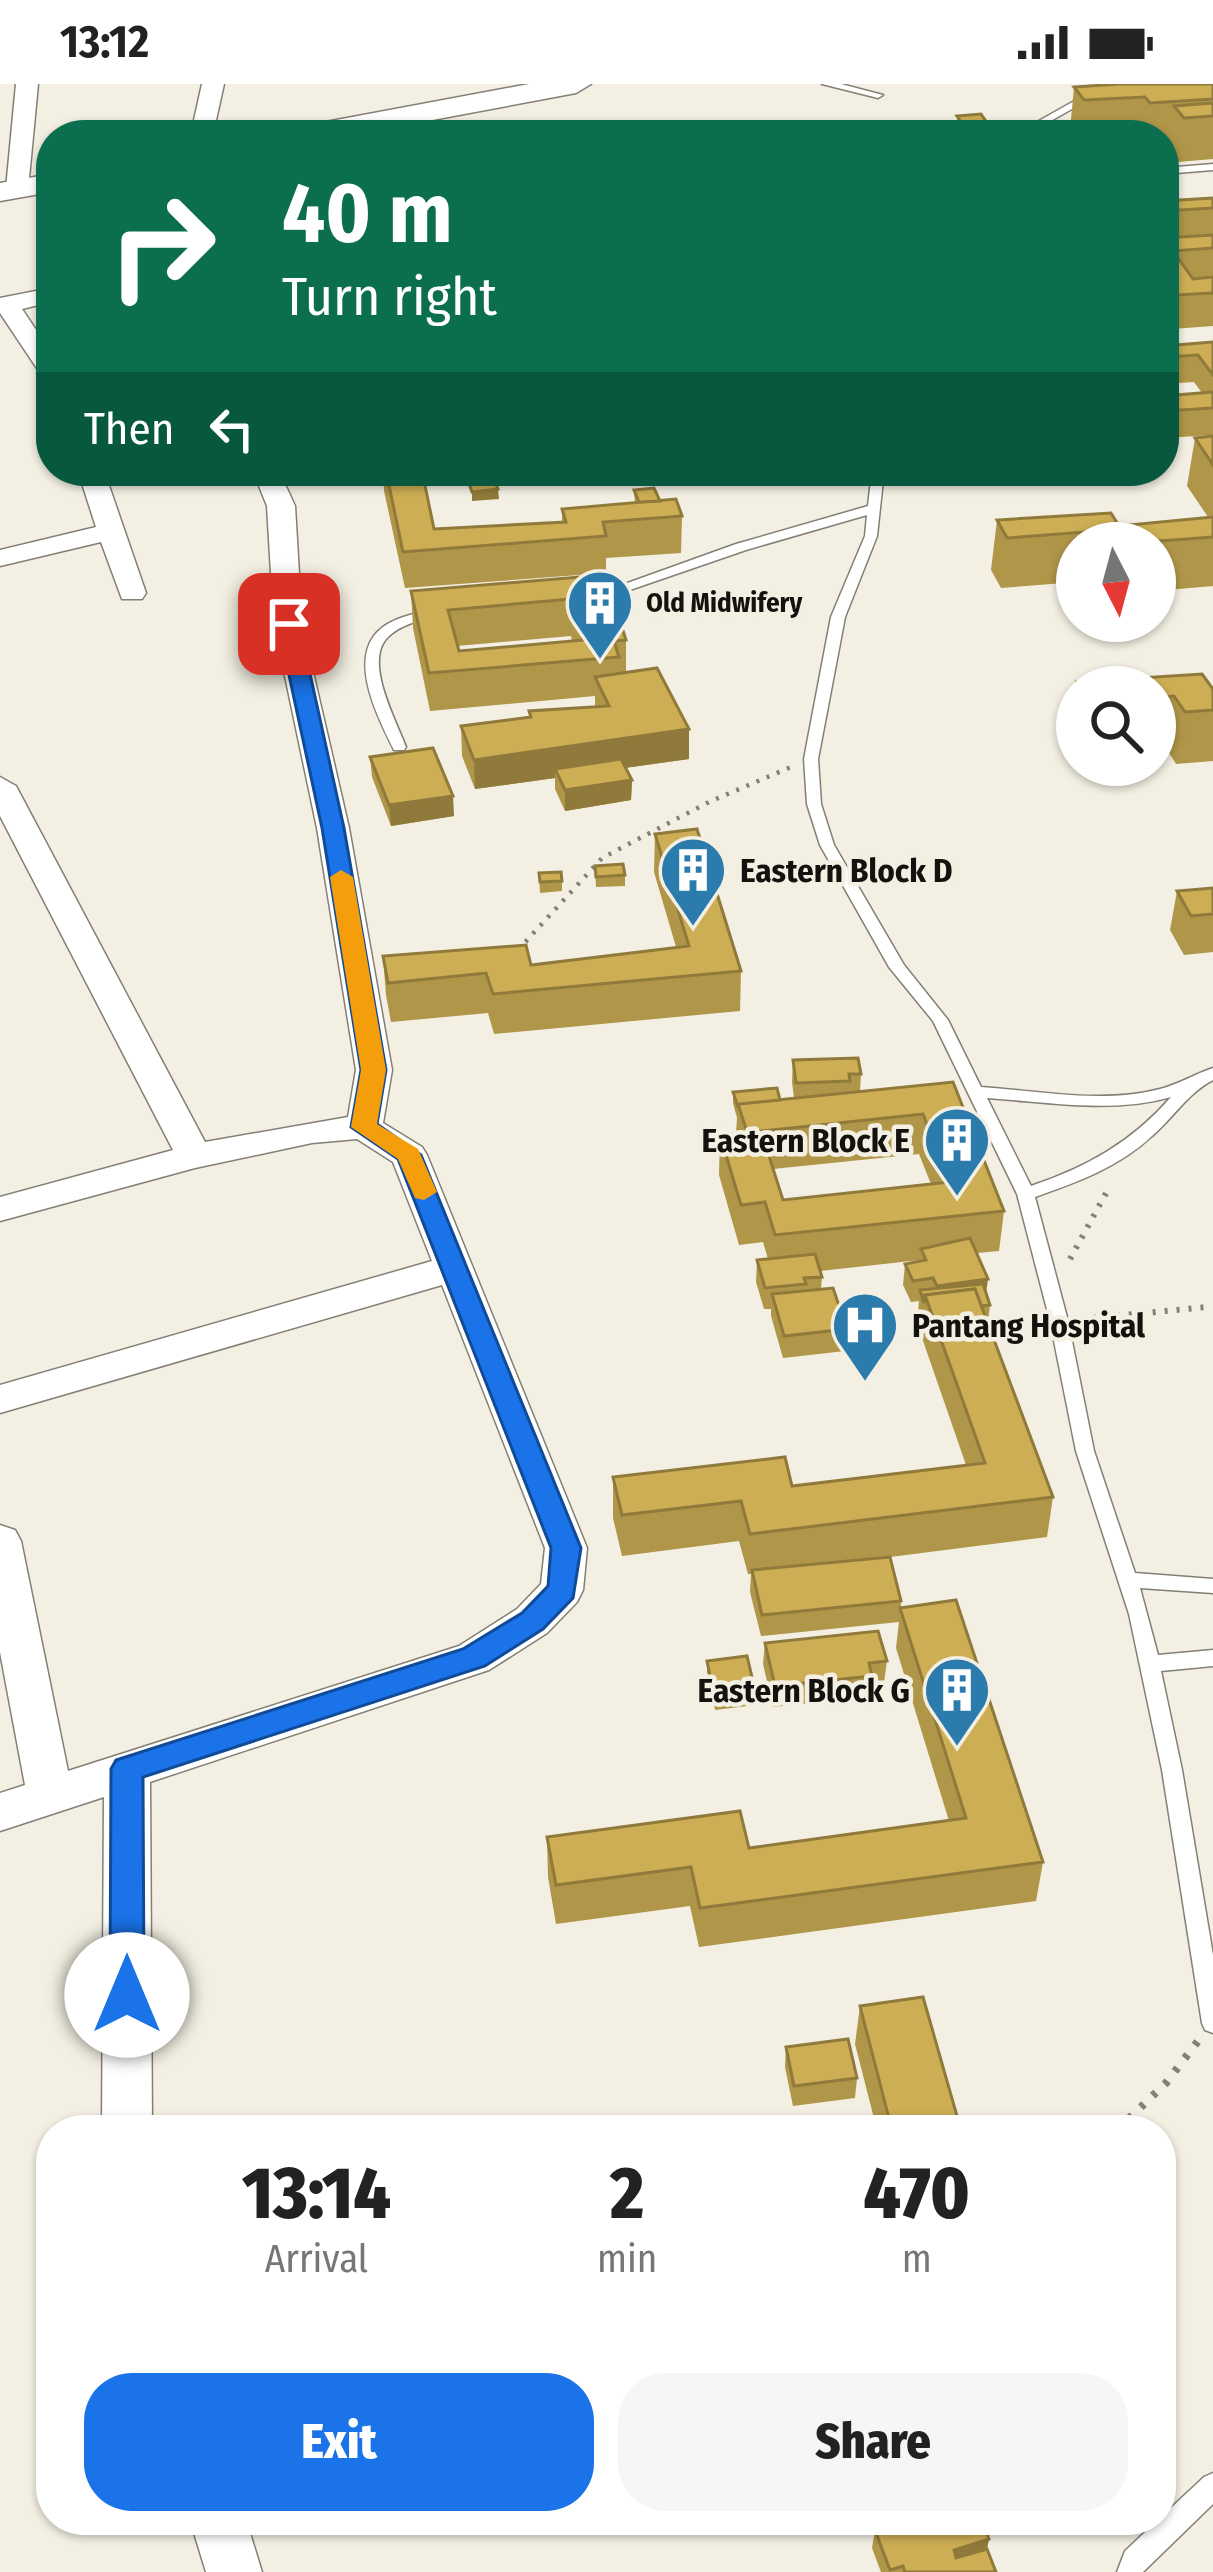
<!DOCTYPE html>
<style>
body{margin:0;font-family:"Fira Sans Condensed",sans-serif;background:#f6f6f6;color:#222;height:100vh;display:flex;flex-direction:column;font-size:45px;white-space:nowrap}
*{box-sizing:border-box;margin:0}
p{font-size:39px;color:#767676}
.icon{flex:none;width:66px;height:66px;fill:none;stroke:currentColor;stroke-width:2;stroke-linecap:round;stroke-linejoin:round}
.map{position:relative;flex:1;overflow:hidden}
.details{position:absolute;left:36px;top:2031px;width:1140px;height:420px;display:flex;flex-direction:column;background:#fff;border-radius:48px;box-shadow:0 3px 9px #0004}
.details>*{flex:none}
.hud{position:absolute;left:36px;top:36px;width:1143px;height:366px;border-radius:48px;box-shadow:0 3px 9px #0004;background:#0b6e4f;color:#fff;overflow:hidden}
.needle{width:78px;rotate:174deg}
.tools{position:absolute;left:1056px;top:438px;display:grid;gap:24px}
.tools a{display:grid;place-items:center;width:120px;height:120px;border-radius:50%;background:#fff;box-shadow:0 3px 9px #0004;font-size:60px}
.pin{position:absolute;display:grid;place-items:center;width:102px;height:102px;color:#fff;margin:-51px;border-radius:24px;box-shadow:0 6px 18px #0006}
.me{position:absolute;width:132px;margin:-66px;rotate:0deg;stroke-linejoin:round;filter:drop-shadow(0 0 9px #0008)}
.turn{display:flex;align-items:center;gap:42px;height:252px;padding:0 48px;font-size:54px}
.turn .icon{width:156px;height:156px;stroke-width:2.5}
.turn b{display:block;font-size:84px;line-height:102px}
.then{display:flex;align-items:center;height:114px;padding:0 48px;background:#0003;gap:24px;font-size:45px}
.eta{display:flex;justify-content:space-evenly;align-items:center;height:204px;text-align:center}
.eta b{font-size:72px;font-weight:800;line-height:84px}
.action{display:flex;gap:24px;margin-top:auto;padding:24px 48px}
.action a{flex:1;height:138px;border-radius:48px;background:#1a73e8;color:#fff;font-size:48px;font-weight:800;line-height:138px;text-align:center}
.action a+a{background:#f6f6f6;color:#222}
.status{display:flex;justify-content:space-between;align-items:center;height:84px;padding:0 60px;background:#fff;direction:ltr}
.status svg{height:33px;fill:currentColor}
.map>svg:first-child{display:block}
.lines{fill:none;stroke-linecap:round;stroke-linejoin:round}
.lane-casing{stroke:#837f74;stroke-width:3}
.street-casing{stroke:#837f74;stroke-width:3}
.secondary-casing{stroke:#837f74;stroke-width:3}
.path-far3{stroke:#838078;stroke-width:3;stroke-dasharray:1.5 6;stroke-linecap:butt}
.path-far2{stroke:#838078;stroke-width:4.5;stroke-dasharray:3 8;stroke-linecap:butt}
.path-far1{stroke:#838078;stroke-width:6;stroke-dasharray:3 9;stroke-linecap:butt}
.path{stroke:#838078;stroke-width:8;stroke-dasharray:4.5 12;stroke-linecap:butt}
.lane{fill:#fff;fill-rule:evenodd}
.street{fill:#fff;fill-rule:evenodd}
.secondary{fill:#fff;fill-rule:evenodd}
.wall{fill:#b09648;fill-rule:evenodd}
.shaded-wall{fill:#907a3b}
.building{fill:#cdae54;stroke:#907a3b;stroke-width:3;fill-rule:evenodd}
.route{fill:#1a73e8;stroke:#114b97;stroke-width:3}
.slow{fill:#f59e0b}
.labels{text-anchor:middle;stroke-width:9;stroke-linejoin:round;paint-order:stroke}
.far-poi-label{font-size:27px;font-weight:bold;fill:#14120e;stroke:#f3efe2;text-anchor:start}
.poi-label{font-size:33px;font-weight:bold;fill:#14120e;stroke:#f3efe2;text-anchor:start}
</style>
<div class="status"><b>13:12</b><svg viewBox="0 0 49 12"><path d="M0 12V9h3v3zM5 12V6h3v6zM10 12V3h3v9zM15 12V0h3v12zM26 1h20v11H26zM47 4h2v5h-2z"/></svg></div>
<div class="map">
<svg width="1213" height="2488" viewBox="0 0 1213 2488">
<rect width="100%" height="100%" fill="#f3efe2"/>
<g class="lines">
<g class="lane-casing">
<g id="lane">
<polygon points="822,0 841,0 883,11 878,14"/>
<polygon points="1092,7 1100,9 1026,51 1014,51"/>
<polygon points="1213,80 1213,86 1164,90 1164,84"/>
<path d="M872,387H884L877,452L845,533L818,675L821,720L834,761L904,881L948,936L981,1003C1040,1007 1103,1020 1160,1005C1179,1000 1195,990 1213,984V996C1188,1009 1174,1033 1152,1052C1119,1083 1078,1098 1035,1113L1068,1237L1094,1367L1135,1489L1213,1495V1509L1140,1504L1158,1571L1213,1566V1582L1161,1587L1182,1686L1213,1871V1949L1205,1946L1202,1939L1162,1686L1129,1530L1076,1367L1050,1237L1017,1110L933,937L889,883L820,761L807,720L804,675L831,533L865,452L867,431L746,466L595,518L583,515L736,460L868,422ZM1171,1013C1132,1058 1087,1083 1031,1102L987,1014C1047,1018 1112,1030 1171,1013Z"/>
<path d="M437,524L442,525V531C423,536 402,539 388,553C363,577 396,636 406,663L404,666H394C378,633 345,571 383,543C398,532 419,529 437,524Z"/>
<polygon points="1213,2389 1213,2420 1143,2488 1117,2488 1125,2467 1204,2393"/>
</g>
</g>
<g class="street-casing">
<g id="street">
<polygon points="16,0 38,0 28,105 17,112 6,105"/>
<polygon points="202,0 224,0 216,36 220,51 198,51 194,36"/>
<polygon points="51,204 51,218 22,225 51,268 51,295 42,292 0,229 0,214"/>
<polygon points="78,387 104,387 146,509 142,515 122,515 101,458 0,482 0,466 96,443"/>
<polygon points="253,387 279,387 295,422 302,540 349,744 392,986 383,1039 422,1063 427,1071 587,1464 583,1506 577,1518 547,1549 489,1586 150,1698 152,2046 102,2046 104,1713 0,1747 0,1709 25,1701 0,1568 0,1441 15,1446 21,1457 68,1687 459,1562 517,1525 541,1500 545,1464 442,1201 0,1329 0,1301 432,1177 393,1078 357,1055 312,1059 195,1084 0,1137 0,1113 173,1066 0,732 0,693 16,702 205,1058 348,1033 356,986 317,744 274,540 267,422"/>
<polygon points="190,2436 246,2436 262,2488 206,2488"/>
</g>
</g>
<g class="secondary-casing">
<g id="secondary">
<polygon points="529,0 591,0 576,9 352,51 289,51 304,42"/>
<polygon points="51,90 51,108 0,117 0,99"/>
</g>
</g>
<polyline class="path-far3" points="1164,255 1180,263"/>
<polyline class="path-far2" points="518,866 602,774 709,718 791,683"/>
<g class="path-far1">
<polyline points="1070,1175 1110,1102"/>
<polyline points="1081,1235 1207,1223"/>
</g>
<polyline class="path" points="1117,2046 1166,1999 1198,1957"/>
<use href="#lane" class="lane"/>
<use href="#street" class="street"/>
<use href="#secondary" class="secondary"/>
</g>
<g class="wall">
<polygon points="1213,0 1213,75 1178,78 1168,65 1168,61 1164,61 1164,51 1073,51 1070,46 1074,3"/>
<polygon points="957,32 990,43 989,51 964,51 957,41"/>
<polygon points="1213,114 1213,242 1172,245 1164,234 1164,117"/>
<polygon points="1213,258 1213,351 1164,354 1164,312 1202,309 1194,298 1164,300 1164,262"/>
<polygon points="1213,352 1213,502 1155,507 1155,459 1077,459 1077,498 1001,504 991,486 997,436 1119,442 1208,433 1187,402 1195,354"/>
<polygon points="383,387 422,387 434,445 562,438 562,425 635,419 634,406 660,417 682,432 681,469 606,474 606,489 405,504 384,407"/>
<polygon points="727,387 773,387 773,390 729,393"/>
<path d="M411,507L597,510L626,556V588L689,675L625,684L632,696L631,716L565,727L555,705V694L475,705L462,672L461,642L529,633V627L595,622V612L430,627L413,544ZM571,552L572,557L459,567L457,562Z"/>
<polygon points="1077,598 1213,605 1213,677 1176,680 1166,664 1155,665 1155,603 1077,603 1077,662 1071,650"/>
<polygon points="370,673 454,732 391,742 372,693"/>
<polygon points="655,750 741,887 740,927 494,950 488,929 391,938 386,911 383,872 531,881 676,863 654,788"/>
<polygon points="595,782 625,791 625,802 596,803"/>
<polygon points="539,789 562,797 562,807 540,809"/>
<polygon points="1213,804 1213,868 1184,871 1170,846 1177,807"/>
<path d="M793,976L861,990L860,1007L953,998L1004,1127L999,1167L977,1169L990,1221L988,1239L1053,1413L1047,1453L890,1473L901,1517V1524L1043,1778L1036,1817L699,1863L690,1822L556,1840L548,1793L547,1753L749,1764L949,1737L896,1564L899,1538L761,1552L750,1508L751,1490H748L739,1457L622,1472L613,1434V1393L792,1402L966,1381L921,1251L922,1240L918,1228L919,1217L911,1218L903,1201L905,1180L919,1177L920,1176L820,1187L822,1193L821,1205L847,1245L845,1267L783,1274L771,1232V1225H764L756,1198L757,1176L768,1175L763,1158L739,1161L719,1091L720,1051L736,1049L737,1034L733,1019V1008L780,1016L794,1014L792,998ZM919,1070L931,1100L783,1116L773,1085Z"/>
<polygon points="765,1559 887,1577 884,1598 871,1600 870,1613 773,1623 763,1580"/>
<polygon points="707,1577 756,1610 756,1621 715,1626 707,1588"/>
<polygon points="860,1922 961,2046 877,2046 855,1960"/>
<polygon points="786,1963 857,1994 855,2014 793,2022 785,1983"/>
<polygon points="877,2436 982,2436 989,2455 987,2465 996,2488 881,2488 872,2464 875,2446 879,2445"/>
</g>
<g class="shaded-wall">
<polygon points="498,405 499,415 472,417 472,408"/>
<polygon points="689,645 689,675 559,693 555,685 555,694 475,705 474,676"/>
<polygon points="632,696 631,716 565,727 565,706"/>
<polygon points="453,712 454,732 391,742 389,721"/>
<polygon points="988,1195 985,1217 935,1224 937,1202"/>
<polygon points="885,2436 949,2436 882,2454"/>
<polygon points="989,2455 985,2473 950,2484 954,2466"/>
</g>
<g class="building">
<polygon points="1119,0 1213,0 1213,15 1150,19 1145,13 1084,16 1074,3"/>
<polygon points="1213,19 1213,32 1184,34 1174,22"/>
<polygon points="981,30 990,43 966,45 957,32"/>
<polygon points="1213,114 1213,124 1164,127 1164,117"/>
<polygon points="1213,151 1213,164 1173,167 1193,195 1213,193 1213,209 1176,211 1164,193 1164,154"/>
<polygon points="1213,258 1213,291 1198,271 1164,273 1164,262"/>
<polygon points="1213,308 1213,324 1164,327 1164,312"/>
<polygon points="1213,352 1213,381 1195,354"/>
<polygon points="386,387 422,387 434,445 566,438 562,425 676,415 682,432 603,438 606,452 403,468"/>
<polygon points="493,392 498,405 472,408 467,394"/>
<polygon points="654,404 660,417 639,418 634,406"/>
<polygon points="1111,429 1119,442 1213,433 1213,453 1132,459 1092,459 1085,448 1007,454 997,436"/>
<path d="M591,492L597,510L611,509L626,556L614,557L619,573L429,589L411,507ZM570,515L584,556L459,567L448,526Z"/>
<polygon points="657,584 689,645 474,676 461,642 531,633 529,627 609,622 595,593"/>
<polygon points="1202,590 1213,605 1213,626 1185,628 1174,612 1155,614 1155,603 1080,603 1077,598"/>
<polygon points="433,664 453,712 389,721 370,673"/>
<polygon points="621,675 632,696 565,706 555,685"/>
<polygon points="697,745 741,887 493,910 486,889 388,899 383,872 526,861 531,881 689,862 655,750"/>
<polygon points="623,780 625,791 596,793 595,782"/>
<polygon points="561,788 562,797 540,798 539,789"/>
<polygon points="1213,804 1213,830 1191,832 1177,807"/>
<polygon points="858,974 861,990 849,990 850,997 796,999 793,976"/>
<path d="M953,998L1004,1127L775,1151L765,1118L741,1121L720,1051L747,1048L738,1020ZM923,1030L950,1098L783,1116L761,1047Z"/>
<polygon points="777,1004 780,1016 738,1020 738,1023 733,1008"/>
<polygon points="970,1154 988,1195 937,1202 933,1194 913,1197 905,1180 926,1176 921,1165"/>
<polygon points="815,1170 822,1193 804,1194 806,1200 765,1204 757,1176"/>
<polygon points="983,1200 990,1221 981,1222 975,1205 925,1211 924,1219 920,1206"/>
<polygon points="833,1204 847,1245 784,1252 772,1210"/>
<polygon points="975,1205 1053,1413 750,1450 741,1417 622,1431 613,1393 785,1373 792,1402 985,1379 925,1211"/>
<polygon points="890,1473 901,1517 762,1531 752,1486"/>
<polygon points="956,1516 1043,1778 700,1824 691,1783 556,1801 547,1753 740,1727 749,1764 966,1734 900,1524"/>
<polygon points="878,1547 887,1577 869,1579 872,1592 775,1602 765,1559"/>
<polygon points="747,1572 756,1610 715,1615 707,1577"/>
<polygon points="923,1913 961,2046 892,2046 860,1922"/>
<polygon points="848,1955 857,1994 794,2002 786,1963"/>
<polygon points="909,2436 982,2436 989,2455 954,2466 956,2474 987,2465 996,2488 905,2488 903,2482 890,2486 875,2446"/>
</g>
<polygon class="route" points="289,534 299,540 344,744 386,986 377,1040 421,1071 581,1464 573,1514 543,1545 485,1582 143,1693 144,1911 139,1921 127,1925 115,1921 110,1911 111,1685 116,1676 463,1565 522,1529 548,1502 551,1464 398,1075 351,1043 361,986 322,744 278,540"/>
<polygon class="slow" points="341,786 353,793 386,986 377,1040 418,1065 437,1108 424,1116 415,1114 398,1075 351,1043 361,986 330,793"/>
<defs>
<g id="building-pin" transform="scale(3.45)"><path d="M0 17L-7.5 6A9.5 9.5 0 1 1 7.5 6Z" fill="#2c7bad" stroke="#f3efe2"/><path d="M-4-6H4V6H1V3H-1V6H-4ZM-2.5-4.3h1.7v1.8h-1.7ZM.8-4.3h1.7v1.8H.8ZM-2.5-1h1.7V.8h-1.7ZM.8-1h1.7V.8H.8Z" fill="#fff"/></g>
<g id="hospital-pin" transform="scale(3.45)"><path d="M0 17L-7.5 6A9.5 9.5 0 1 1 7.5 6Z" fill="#2c7bad" stroke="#f3efe2"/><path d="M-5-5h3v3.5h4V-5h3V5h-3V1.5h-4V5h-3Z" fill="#fff"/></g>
</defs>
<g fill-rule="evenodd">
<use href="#building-pin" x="600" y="519"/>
<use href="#building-pin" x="693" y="786"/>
<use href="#building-pin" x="957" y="1056"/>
<use href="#hospital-pin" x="865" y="1241"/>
<use href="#building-pin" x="957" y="1606"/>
</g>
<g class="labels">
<g class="far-poi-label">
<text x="646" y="528">Old Midwifery</text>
</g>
<g class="poi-label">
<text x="740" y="798">Eastern Block D</text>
<text x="910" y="1068" text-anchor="end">Eastern Block E</text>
<text x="912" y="1253">Pantang Hospital</text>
<text x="910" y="1618" text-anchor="end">Eastern Block G</text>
</g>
</g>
</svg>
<div class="tools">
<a><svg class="needle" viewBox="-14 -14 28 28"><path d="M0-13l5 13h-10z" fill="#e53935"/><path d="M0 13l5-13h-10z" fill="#767676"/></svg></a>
<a><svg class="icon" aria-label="search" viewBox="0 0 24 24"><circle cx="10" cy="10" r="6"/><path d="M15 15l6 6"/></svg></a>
</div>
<div class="pin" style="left:289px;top:540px;background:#d93025"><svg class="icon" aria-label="arrive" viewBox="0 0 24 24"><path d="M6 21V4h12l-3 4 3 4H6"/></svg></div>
<svg class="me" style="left:127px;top:1911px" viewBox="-20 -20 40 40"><circle r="19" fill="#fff"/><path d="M0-13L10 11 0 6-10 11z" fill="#1a73e8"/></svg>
<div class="hud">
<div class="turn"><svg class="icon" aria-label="right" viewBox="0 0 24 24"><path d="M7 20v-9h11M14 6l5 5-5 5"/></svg><div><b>40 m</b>Turn right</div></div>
<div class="then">Then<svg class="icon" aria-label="left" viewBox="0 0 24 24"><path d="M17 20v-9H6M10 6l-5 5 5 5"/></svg></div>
</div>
<section class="details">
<div class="eta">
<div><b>13:14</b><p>Arrival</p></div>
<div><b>2</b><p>min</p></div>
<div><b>470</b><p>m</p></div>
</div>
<div class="action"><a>Exit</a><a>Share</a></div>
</section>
</div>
